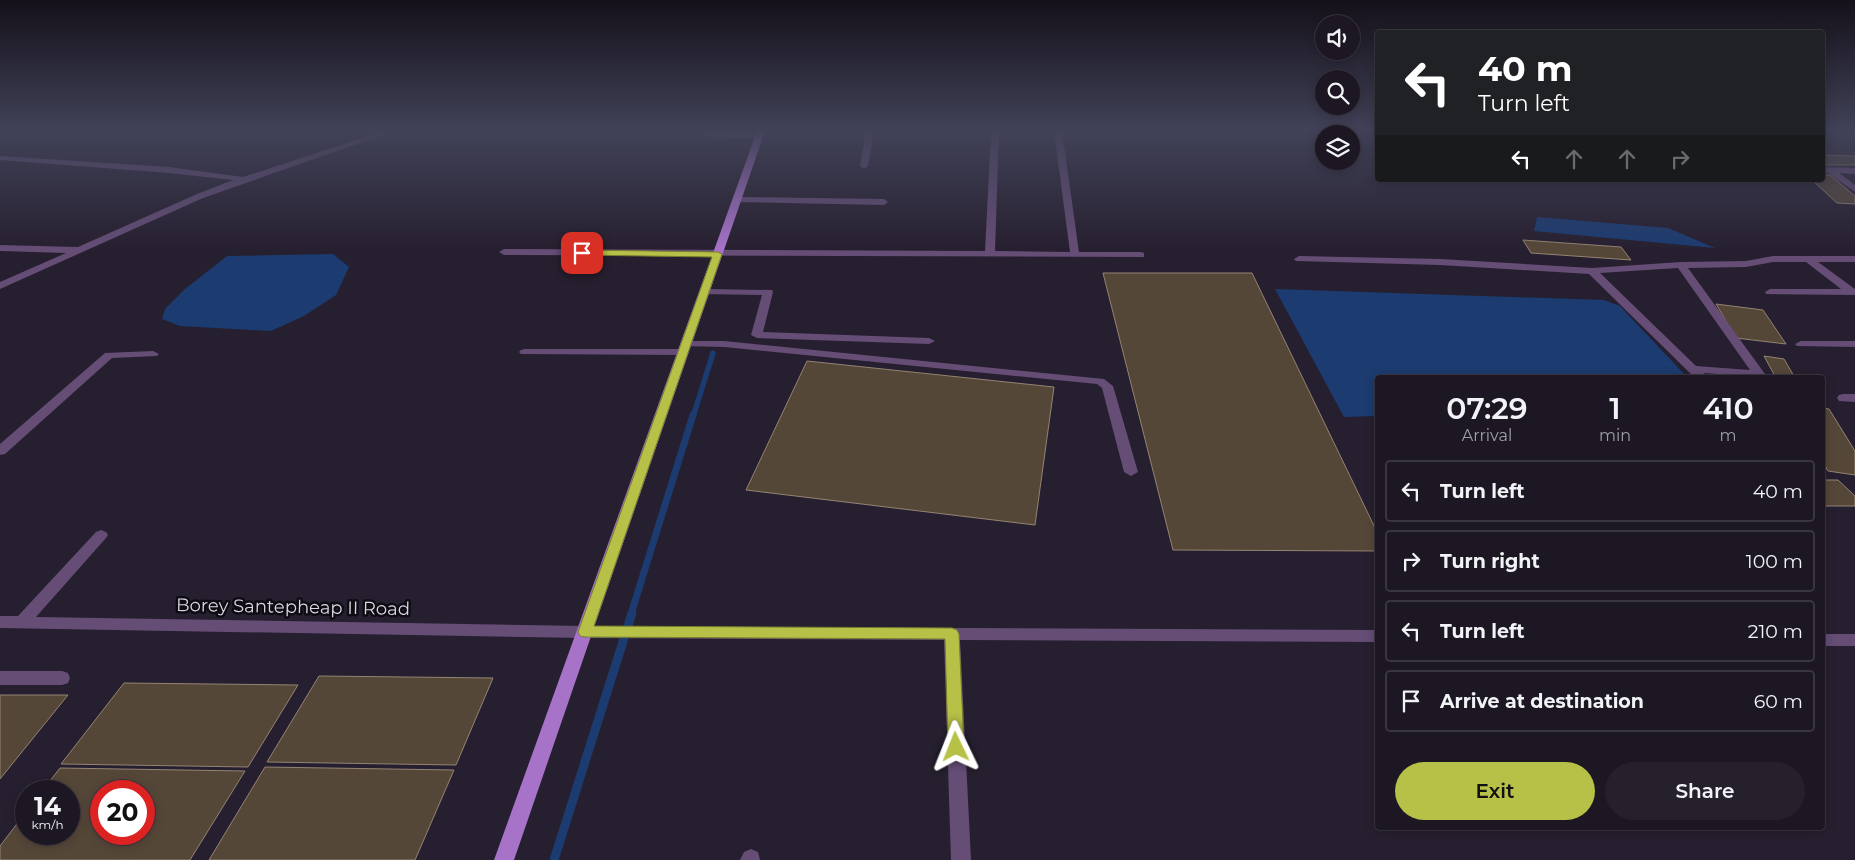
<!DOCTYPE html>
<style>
body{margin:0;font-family:Montserrat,sans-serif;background:#25202b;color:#f1f3f6;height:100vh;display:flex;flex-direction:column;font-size:19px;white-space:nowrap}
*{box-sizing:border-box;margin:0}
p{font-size:16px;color:#a09fa6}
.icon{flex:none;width:28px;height:28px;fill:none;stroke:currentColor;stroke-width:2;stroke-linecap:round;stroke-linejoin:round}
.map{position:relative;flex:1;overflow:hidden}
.sheet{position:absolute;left:1375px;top:375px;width:450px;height:455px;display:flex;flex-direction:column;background:#1c1723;border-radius:5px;box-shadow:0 2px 12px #0003,0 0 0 1px #3a3641}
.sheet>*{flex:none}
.top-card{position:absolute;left:1375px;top:30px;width:450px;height:152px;border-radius:5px;box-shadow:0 2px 12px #0003,0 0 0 1px #3a3641;background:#202124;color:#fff;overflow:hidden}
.tools{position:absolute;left:1315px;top:15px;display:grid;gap:10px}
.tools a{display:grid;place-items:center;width:45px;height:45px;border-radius:50%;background:#1c1723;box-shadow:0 2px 12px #0003,0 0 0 1px #3a3641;font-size:25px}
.speed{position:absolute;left:15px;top:780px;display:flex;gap:10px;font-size:25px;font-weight:700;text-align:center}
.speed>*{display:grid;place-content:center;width:65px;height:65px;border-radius:50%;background:#1c1723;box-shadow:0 2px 12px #0003,0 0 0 1px #3a3641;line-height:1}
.speed small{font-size:12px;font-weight:400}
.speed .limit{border:8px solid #d22;background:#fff;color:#111}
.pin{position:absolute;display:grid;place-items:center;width:42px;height:42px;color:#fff;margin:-21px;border-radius:10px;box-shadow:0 2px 8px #0006}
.me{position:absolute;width:55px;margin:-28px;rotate:358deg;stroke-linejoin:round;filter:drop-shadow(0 0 4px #0008)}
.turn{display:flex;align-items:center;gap:18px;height:105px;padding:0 20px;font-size:22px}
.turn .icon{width:65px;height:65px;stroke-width:2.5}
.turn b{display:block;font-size:35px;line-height:42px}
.lanes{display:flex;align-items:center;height:48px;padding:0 20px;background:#0003;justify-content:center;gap:25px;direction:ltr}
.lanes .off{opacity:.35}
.eta{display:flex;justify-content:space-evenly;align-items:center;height:85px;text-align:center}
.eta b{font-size:30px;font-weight:600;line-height:35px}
.primary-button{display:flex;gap:10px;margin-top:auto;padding:10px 20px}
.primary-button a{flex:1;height:58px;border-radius:30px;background:#b7c147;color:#111;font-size:20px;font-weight:600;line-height:58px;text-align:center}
.primary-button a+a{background:#25202b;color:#f1f3f6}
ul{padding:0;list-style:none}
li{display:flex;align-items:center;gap:15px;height:62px;margin:0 10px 8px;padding:0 10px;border:2px solid #3a3641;border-radius:5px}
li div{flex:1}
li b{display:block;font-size:19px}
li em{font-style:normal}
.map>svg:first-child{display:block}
.water{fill:#1c3b70}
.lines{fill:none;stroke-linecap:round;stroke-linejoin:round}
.stream-far2{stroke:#1c3b70;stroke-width:5.5}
.stream-far1{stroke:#1c3b70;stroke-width:7}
.stream{stroke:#1c3b70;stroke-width:9}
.building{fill:#554738;stroke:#948474;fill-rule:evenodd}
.minor{fill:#654d76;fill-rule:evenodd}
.major{fill:#a773c9;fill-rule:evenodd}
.route{fill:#b7c147;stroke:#777d2e}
.labels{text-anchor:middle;stroke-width:5;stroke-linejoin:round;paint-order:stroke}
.near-street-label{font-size:18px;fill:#dbd6e1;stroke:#0e0b12}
</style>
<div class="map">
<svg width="1855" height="860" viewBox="0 0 1855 860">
<rect width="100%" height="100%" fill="#261f2f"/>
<g class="water">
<polygon points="1537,217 1668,228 1715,248 1534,231"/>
<polygon points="333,254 349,267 336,295 304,316 271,331 180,326 162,319 165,309 185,289 227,256"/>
<polygon points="1275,289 1604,300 1620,306 1687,377 1378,378 1377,416 1344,417"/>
</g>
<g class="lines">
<polyline class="stream-far2" points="693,417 713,353"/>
<polyline class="stream-far1" points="631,614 693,415"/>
<polyline class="stream" points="554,860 632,613"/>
</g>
<g class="building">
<polygon points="1822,155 1855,156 1855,165 1822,165"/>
<polygon points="1822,175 1830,175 1855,196 1855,204 1837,203 1812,180 1822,180"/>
<polygon points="1523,240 1621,247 1631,260 1531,253"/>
<polygon points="1103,273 1252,273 1378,534 1378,551 1173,550"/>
<polygon points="1716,304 1763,310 1786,344 1736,338"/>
<polygon points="1764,356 1784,359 1795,378 1776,378"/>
<polygon points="807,361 1054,387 1035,525 746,490"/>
<polygon points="1822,408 1829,409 1855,451 1855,475 1828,471 1822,461"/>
<polygon points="1822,480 1838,480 1855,496 1855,506 1822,506"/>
<polygon points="319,676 493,678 456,765 267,762"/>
<polygon points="124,683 298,685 248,767 61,764"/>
<polygon points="0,695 68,695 0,779"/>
<polygon points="265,767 454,770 415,860 209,860"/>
<path d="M60,768L245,771L190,860H0V846L26,812V834H69V791H42ZM101,791H144V834H101Z"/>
</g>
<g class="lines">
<g class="minor">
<polygon points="383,131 394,131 203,198 0,289 0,282 66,253 0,251 0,245 78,247 197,194 233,180 169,173 0,160 0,156 169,167 243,177"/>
<polygon points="701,131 759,134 763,136 759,138 710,137 702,136"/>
<polygon points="866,131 874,131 868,166 864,169 860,166"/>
<polygon points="991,131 999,131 995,251 1070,252 1054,131 1062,131 1079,252 1141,252 1144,253 1144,257 504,255 499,252 504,249 985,251"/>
<polygon points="1822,167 1855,168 1855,174 1839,173 1855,185 1855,192 1828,173 1822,173"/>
<polygon points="737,197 884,199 888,202 884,205 734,202 733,200"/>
<path d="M1299,256L1440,259L1592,268L1681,262L1746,261L1773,256H1855V262H1818L1855,289V295L1766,294L1765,292L1770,289H1841L1806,262H1773L1746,267L1688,268L1765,374L1759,377L1704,373L1708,378H1695L1589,274L1440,265L1296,261L1294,259ZM1678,268L1750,370L1696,366L1600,273Z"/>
<polygon points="704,289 772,290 773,292 763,332 929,338 935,341 929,344 757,338 751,335 762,295 700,294 699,292"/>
<polygon points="686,341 724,341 1104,379 1113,386 1138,472 1131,476 1124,472 1102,388 1097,384 724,347 682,346 680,344"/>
<polygon points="1801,341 1855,341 1855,347 1797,346 1795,344"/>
<polygon points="525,349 683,349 689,352 683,355 521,354 519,352 521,350"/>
<polygon points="153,351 159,354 157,356 112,358 5,454 0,455 0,444 105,353"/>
<polygon points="1843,394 1855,394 1855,402 1839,401 1837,398 1839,395"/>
<polygon points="101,530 106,532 108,535 106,538 36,617 585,626 1378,630 1378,642 960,640 971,860 951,860 944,640 585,638 0,628 0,616 18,616 96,532"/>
<rect x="1822" y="634" width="33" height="12"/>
<polygon points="0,671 62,671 68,673 70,678 68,683 62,685 0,685"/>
<polygon points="751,849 758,852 760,860 740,860 744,852"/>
</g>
<polygon class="major" points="757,131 765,131 514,860 494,860"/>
</g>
<linearGradient id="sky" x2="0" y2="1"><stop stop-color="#15111a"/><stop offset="0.52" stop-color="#414258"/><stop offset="1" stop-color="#414258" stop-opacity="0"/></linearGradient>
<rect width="1855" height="251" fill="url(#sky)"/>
<polygon class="route" points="582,250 718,252 722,254 594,626 952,628 957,630 959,634 964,747 962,752 956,754 951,752 948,747 945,639 585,637 580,636 578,632 712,257 579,255 577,253"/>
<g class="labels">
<g class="near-street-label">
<text transform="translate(293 607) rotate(1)" y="6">Borey Santepheap II Road</text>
</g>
</g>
</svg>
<div class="tools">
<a><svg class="icon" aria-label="sound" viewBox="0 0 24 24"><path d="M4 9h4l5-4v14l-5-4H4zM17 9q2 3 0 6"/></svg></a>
<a><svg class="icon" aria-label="search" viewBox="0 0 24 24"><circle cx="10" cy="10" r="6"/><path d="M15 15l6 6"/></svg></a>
<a><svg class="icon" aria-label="layers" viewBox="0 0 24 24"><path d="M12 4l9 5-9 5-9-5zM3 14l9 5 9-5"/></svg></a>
</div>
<div class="speed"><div>14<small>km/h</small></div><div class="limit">20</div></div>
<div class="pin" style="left:582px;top:253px;background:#d93025"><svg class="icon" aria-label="arrive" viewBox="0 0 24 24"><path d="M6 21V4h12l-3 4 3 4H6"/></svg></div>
<svg class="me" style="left:956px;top:747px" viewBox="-20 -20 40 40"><path d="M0-17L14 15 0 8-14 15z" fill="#b7c147" stroke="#fff" stroke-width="4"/></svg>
<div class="top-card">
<div class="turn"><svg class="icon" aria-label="left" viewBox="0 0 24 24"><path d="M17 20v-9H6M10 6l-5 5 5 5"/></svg><div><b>40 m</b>Turn left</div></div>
<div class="lanes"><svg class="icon" aria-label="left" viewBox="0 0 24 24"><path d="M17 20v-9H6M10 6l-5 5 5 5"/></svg><svg class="icon off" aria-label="ahead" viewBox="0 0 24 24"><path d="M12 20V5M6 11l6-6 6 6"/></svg><svg class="icon off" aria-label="ahead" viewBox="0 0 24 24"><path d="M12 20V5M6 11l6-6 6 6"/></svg><svg class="icon off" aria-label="right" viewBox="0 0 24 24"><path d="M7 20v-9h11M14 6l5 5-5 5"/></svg></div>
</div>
<section class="sheet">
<div class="eta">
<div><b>07:29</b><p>Arrival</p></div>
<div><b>1</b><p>min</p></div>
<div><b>410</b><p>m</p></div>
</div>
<ul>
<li><svg class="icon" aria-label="left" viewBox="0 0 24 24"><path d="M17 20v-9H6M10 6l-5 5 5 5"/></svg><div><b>Turn left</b></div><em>40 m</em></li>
<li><svg class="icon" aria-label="right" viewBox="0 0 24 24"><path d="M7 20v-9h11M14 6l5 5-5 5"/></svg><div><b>Turn right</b></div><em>100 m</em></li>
<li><svg class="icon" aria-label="left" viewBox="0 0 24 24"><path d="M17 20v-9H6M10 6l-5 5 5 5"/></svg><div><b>Turn left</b></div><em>210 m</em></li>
<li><svg class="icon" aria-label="arrive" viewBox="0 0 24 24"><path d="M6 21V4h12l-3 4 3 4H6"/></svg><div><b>Arrive at destination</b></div><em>60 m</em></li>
</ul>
<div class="primary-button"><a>Exit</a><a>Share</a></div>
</section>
</div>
